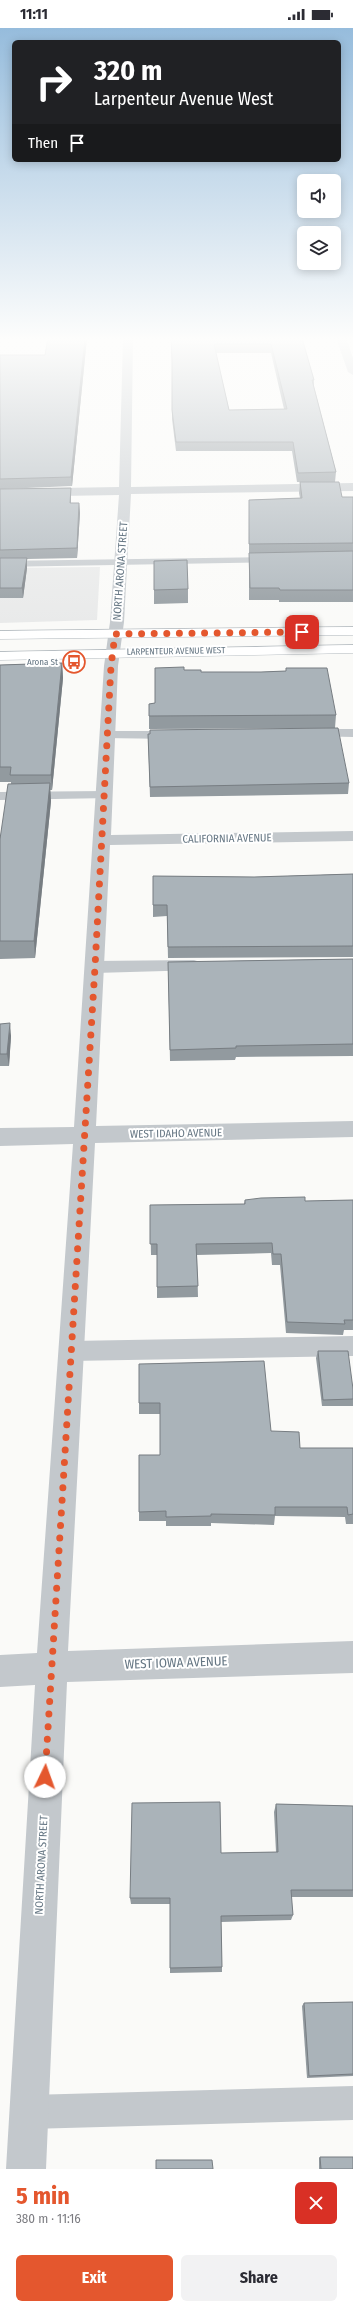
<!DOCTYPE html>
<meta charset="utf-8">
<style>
body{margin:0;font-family:"Fira Sans Condensed",sans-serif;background:#f2f2f3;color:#2b2b33;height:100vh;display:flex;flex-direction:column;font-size:15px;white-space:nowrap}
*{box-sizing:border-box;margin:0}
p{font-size:13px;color:#7c7c81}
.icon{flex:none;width:22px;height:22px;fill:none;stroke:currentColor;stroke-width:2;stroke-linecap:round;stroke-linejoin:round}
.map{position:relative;height:2141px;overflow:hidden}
.details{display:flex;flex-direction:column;background:#fff;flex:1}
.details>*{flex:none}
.guide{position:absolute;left:12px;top:12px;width:329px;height:122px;border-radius:6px;box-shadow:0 2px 10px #0003;background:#202124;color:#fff;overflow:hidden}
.tools{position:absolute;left:297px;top:146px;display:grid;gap:8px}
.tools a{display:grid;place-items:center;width:44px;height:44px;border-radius:6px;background:#fff;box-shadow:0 2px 10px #0003;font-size:20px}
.pin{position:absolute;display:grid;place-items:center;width:34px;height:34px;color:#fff;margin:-17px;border-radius:8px;box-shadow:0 2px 6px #0006}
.me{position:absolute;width:44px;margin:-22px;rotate:3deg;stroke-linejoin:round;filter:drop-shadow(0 0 3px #0008)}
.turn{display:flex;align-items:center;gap:14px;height:84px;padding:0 16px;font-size:18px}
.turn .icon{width:52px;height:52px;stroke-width:2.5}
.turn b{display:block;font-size:28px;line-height:34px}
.then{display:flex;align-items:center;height:38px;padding:0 16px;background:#0003;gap:8px;font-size:15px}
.round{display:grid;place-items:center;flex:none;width:42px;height:42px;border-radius:6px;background:#f2f2f3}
.summary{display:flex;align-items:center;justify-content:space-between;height:68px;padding:0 16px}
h1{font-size:24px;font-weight:700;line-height:30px;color:#e4572e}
.primary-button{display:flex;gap:8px;margin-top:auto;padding:8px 16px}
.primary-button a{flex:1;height:46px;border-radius:6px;background:#e4572e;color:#fff;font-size:16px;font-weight:700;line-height:46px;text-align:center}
.primary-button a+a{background:#f2f2f3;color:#2b2b33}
.status{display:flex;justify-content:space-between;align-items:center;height:28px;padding:0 20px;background:#fff;direction:ltr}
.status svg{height:11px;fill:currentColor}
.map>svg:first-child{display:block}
.built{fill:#e8e9e9}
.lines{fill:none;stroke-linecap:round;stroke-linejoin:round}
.secondary-casing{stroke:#b3babf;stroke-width:1}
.lane{fill:#c3c8cc;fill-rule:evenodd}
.street{fill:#c3c8cc;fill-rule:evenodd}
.secondary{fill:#fff;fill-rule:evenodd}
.wall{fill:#929a9f;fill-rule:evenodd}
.shaded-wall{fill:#777d82}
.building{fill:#aab3b9;stroke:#777d82;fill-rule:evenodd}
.route{stroke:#e4572e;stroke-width:7;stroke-dasharray:0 12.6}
.labels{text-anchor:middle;stroke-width:4;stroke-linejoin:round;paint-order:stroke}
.far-street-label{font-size:9px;fill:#657683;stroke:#fff}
.far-poi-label{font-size:9px;fill:#657683;stroke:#fff;text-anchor:end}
.street-label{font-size:11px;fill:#657683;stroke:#fff}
.near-street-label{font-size:13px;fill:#657683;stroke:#fff}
</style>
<div class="status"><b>11:11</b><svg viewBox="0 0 49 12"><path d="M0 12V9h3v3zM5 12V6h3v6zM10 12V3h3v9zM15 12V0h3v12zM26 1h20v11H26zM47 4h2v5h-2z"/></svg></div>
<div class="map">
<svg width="353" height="2141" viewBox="0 0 353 2141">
<rect width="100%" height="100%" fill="#fafaf8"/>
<polygon class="built" points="100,539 97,592 0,595 0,540"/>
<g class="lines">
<g class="secondary-casing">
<g id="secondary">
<polygon points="353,599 353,607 0,611 0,603"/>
<polygon points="353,617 353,625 0,632 0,624"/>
</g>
</g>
<g class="lane">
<polygon points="276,529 282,532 280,534 0,539 0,533"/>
<polygon points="314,701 353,701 353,709 309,708 307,705"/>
<polygon points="108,703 173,703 180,707 173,711 103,710 101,707 103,704"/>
<polygon points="104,763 109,764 111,767 109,770 0,772 0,764"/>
<polygon points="194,932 200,934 203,938 200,942 95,945 89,943 86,939 89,935 95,933"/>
<polygon points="353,1308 353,1328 71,1333 63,1330 60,1323 63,1316 71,1313"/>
<polygon points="353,2058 353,2092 29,2101 17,2096 12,2084 17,2072 29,2067"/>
</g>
<g class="street">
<polygon points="123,310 133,310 131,459 353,455 353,463 131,466 124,594 118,638 111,807 353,803 353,813 110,817 96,1098 353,1093 353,1109 95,1115 68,1623 353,1613 353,1645 67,1654 46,2141 6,2141 35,1657 0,1659 0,1627 37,1625 73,1116 0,1118 0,1100 74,1099 104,638 110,594 119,467 0,469 0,461 119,459"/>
<polygon points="336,310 346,310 353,330 353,347 348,344"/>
</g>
<use href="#secondary" class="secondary"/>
</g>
<g class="wall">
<polygon points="48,310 87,310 72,458 4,461 71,460 71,475 79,475 80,485 77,530 27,531 27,540 23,570 0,570 0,327 45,327"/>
<path d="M171,310H302L314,352V359L336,444L335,454L342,469H353V574H279V572H249V472L300,470L299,465L300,454H297L292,423H176L172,391V338ZM216,325H271L284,381L229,382Z"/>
<polygon points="154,533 188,561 188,575 154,576"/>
<polygon points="62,635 63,650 52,762 50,762 51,773 35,930 0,931 0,811 11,756 11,754 0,754 0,637"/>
<polygon points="286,640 336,687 335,700 149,701 149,676 155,675 184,642 201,644 261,644 286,643"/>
<polygon points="148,706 349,755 348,766 150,769"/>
<polygon points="353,846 353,929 168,930 167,888 153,889 153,848 254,849"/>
<polygon points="353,931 353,1029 353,1028 236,1029 235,1032 170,1033 168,934"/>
<polygon points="0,996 11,1008 9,1038 0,1038"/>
<polygon points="245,1172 305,1173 353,1172 353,1302 344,1302 343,1307 286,1305 280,1237 272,1237 271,1225 197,1227 198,1269 157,1270 157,1227 151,1227 150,1177 244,1176"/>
<polygon points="318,1323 353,1361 353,1378 322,1378 316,1330"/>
<polygon points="139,1336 271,1403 300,1420 353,1420 353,1496 346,1496 345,1489 275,1488 274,1497 211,1495 211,1498 166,1498 166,1493 139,1493 139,1484 160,1427 160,1386 139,1386"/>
<polygon points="276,1776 353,1778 353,1869 291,1869 293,1887 291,1892 221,1894 222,1939 222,1944 170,1945 170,1876 131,1876 130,1870 221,1825 276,1824 274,1784"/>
<polygon points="353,1974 353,2048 307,2050 302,1978 304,1975"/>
<polygon points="320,2129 353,2141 319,2141 319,2130"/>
</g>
<g class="shaded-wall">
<polygon points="85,310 87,310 72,458 71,449"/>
<polygon points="71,460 71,469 70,485 70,475"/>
<polygon points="79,475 80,485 77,530 77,520"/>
<polygon points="27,530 27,540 23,570 22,560"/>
<polygon points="62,635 63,650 52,762 51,747"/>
<polygon points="50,755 51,773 35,930 34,913"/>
<polygon points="10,995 11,1008 9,1038 7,1026"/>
</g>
<g class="building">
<polygon points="48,310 85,310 71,449 0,451 0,327 45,327"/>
<path d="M171,310H302L314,352H312L336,444L298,445L293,414H176L172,382V331ZM214,316H271L287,381L229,382Z"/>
<polygon points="300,454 339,454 342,469 353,469 353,515 249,516 249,472 302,470"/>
<polygon points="71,460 70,475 79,475 77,520 0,522 0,461"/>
<polygon points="353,523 353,562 280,562 279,560 250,560 249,525"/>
<polygon points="0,530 27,530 22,560 0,560"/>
<polygon points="187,532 188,561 154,562 154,533"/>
<polygon points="62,635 51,747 10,747 11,739 0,739 0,637"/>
<polygon points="184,639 184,642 201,642 201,644 261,644 286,643 286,640 327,640 336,687 149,688 149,676 155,675 155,640"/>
<polygon points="338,700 349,755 150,759 148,706 150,706 150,702"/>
<polygon points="50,755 34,913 0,913 0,811 8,756"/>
<polygon points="353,846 353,918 168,919 167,877 153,877 153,848 254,849"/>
<polygon points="353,931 353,1016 236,1018 236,1020 170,1022 168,934"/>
<polygon points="10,995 7,1026 0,1026 0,996"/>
<polygon points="305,1169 305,1173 353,1172 353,1292 344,1292 345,1296 287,1294 281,1226 273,1226 272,1215 196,1216 198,1258 157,1259 157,1216 150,1216 150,1177 245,1176 245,1172 261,1170"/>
<polygon points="318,1323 348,1323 353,1361 353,1371 323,1372"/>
<polygon points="264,1333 271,1403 299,1404 300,1420 353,1420 353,1486 348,1487 347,1479 275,1479 275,1487 211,1486 211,1488 166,1489 166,1483 139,1484 139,1427 160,1427 160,1375 139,1375 139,1336"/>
<polygon points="220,1774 221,1825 278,1824 276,1776 353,1778 353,1862 291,1862 293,1887 221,1888 222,1939 170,1940 170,1870 130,1870 132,1775"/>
<polygon points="353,1974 353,2046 309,2048 304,1975"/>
<polygon points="320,2129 353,2129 353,2141 321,2141"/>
<polygon points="156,2132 212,2132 213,2141 156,2141"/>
</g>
<linearGradient id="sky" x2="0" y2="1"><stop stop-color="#96bcdc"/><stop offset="0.51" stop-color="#fdfdfc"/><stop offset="1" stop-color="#fdfdfc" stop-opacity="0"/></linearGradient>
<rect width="353" height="610" fill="url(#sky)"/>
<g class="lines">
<polyline class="route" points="45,1749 95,939 111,638 115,606 302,604"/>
</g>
<defs>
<g id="bus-ring" transform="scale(1.15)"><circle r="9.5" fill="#fff" stroke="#e4572e" stroke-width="1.5"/><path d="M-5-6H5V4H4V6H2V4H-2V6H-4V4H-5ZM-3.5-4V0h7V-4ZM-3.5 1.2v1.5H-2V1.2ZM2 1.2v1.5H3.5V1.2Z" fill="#e4572e"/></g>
</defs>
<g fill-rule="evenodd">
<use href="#bus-ring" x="74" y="634"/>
</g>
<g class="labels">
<g class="far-street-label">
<text transform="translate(176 623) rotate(-1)" y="3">LARPENTEUR AVENUE WEST</text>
</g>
<g class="far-poi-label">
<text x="58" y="637">Arona St</text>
</g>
<g class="street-label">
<text transform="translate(120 543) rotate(-86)" y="4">NORTH ARONA STREET</text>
<text transform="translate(227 810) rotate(-1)" y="4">CALIFORNIA AVENUE</text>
<text transform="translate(176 1105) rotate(-1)" y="4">WEST IDAHO AVENUE</text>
<text transform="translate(41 1837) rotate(-87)" y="4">NORTH ARONA STREET</text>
</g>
<g class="near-street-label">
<text transform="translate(176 1634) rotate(-2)" y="5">WEST IOWA AVENUE</text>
</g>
</g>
</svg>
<div class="tools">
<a><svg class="icon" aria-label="sound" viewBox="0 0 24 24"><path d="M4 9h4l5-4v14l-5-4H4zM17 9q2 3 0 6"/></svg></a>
<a><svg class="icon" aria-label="layers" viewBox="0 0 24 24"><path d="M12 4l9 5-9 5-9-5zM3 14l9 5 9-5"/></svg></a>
</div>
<div class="pin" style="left:302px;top:604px;background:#d93025"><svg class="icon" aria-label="arrive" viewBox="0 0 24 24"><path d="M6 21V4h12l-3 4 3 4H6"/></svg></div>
<svg class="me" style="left:45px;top:1749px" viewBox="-20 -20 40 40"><circle r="19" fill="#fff"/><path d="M0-13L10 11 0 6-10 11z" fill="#e4572e"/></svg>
<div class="guide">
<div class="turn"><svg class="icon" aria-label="right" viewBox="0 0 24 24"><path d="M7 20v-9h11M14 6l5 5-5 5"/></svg><div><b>320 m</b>Larpenteur Avenue West</div></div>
<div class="then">Then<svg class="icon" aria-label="arrive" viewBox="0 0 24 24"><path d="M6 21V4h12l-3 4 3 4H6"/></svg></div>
</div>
</div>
<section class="details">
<div class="summary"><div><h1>5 min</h1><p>380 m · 11:16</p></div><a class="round" style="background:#d93025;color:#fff"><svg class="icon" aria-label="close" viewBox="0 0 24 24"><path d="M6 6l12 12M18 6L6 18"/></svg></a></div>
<div class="primary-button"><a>Exit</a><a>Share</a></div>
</section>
